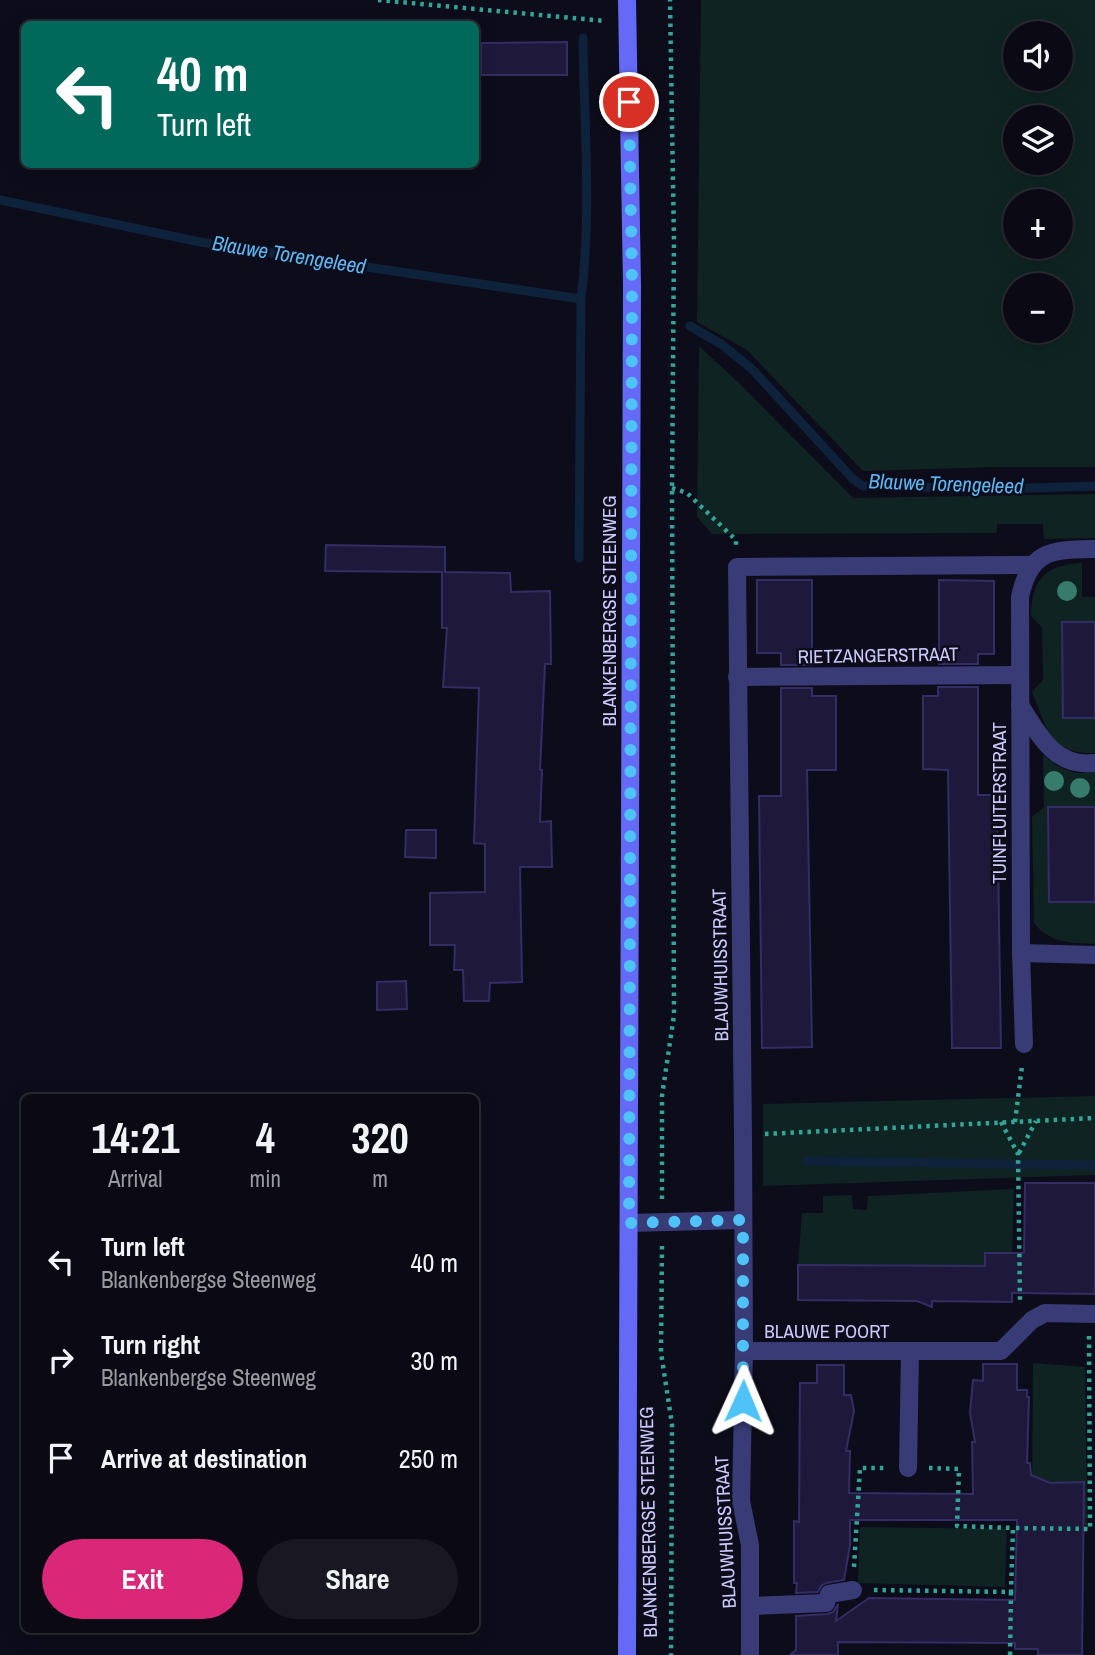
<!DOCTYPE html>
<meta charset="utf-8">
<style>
body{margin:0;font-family:"Archivo Narrow",sans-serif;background:#181722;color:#f1f3f6;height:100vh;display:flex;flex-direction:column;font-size:26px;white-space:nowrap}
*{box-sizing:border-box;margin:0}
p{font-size:23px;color:#999aa0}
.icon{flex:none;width:38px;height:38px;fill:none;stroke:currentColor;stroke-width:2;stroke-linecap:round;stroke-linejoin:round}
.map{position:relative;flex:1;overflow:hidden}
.sheet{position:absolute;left:21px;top:1094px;width:458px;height:539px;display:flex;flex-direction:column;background:#0a0914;border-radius:10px;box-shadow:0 4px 18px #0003,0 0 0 2px #2a2a34}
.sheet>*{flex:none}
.banner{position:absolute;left:21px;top:21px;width:458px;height:147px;border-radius:10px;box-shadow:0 4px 18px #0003,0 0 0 2px #2a2a34;background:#00695c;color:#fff;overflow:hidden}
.buttons{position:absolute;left:1003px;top:21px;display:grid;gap:14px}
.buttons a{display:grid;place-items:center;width:70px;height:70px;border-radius:50%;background:#0a0914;box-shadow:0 4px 18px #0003,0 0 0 2px #2a2a34;font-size:35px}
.pin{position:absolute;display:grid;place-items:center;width:60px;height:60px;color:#fff;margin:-30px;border:4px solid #fff;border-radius:50%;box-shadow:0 2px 7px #0007}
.me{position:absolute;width:77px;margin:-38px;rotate:1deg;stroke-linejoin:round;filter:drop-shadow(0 0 5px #0008)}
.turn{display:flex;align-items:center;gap:24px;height:147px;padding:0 21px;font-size:32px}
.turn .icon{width:91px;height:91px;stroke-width:2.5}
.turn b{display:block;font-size:49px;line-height:60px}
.eta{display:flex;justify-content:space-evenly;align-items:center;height:119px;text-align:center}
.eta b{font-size:42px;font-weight:700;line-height:49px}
.action{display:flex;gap:14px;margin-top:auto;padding:14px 21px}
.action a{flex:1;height:80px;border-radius:42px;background:#db2777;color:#fff;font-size:28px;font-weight:700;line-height:80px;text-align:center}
.action a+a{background:#181722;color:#f1f3f6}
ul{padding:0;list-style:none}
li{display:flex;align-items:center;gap:21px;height:98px;padding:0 21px}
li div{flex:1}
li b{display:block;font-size:26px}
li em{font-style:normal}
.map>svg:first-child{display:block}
.green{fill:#0f2422;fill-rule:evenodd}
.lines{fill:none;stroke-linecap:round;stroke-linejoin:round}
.stream{stroke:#0e223c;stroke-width:9}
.building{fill:#1e193a;stroke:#342c65;stroke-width:2}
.path{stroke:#33a598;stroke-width:4.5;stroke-dasharray:3.5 5;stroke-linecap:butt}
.lane{stroke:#393b77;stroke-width:18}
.street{stroke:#393b77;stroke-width:18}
.secondary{stroke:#656af6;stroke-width:18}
.tree{fill:#377b6c}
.route{stroke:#4fc3f7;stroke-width:12;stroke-dasharray:0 21.6}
.labels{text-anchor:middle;stroke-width:5;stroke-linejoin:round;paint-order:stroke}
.street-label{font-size:19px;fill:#cbc8fc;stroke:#0d0c1a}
.water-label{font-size:21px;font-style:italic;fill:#5db7f5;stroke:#0d0c1a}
</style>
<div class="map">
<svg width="1095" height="1655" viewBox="0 0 1095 1655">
<rect width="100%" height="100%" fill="#0d0c1a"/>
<g class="green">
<path d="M701,0H1095V467H995L863,471L747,350L697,322ZM1060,33V79H1015V33ZM1060,117V163H1015V117ZM1060,201V247H1015V201ZM1060,285V331H1015V285Z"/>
<polygon points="699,346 741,385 853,498 1095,494 1095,538 1044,539 1043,524 997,524 997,533 712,534 697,517"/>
<path d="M1082,563V597H1095V622H1062L1063,718H1095V753C1049,755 1047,727 1032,692L1043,680L1042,627L1031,616C1032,579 1045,565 1082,563Z"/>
<path d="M1043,754C1058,769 1074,776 1095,772V807L1049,902H1095V944C1072,943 1049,943 1034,923L1032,817L1044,807Z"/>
<polygon points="1095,1096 1095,1175 763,1186 763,1104"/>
<polygon points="1014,1189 1012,1253 985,1253 985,1266 798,1265 802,1213 823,1213 823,1196 852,1195 853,1209 867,1210 868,1196"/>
<polygon points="1033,1363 1085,1367 1087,1525 1032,1523"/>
<polygon points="860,1527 1007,1529 1005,1587 858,1583"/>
</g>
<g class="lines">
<g class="stream">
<polyline points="0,200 200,242 581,299"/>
<polyline points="690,326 721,344 752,369 853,479 863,486 1004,489 1095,486"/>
<path d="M579,558L581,299C592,214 584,125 583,38"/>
<polyline points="807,1161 1095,1165"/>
</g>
</g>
<g class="building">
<polygon points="567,42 567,75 481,75 481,43"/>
<polygon points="326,545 445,547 445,572 510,573 511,592 550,591 551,664 545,664 540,770 542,770 540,822 551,821 552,867 520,867 522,982 490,983 489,1001 464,1001 463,970 454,970 455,945 430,945 430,893 485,892 485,844 474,843 479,688 443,687 447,628 442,628 442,572 325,571"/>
<polygon points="757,580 812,580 812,665 781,665 781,653 757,653"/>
<polygon points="939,580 994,581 994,654 978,654 978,664 939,664"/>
<polygon points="1062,622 1095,622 1095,718 1063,718"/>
<polygon points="938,687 978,687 978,795 997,795 1001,1048 952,1048 948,770 923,769 923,696 938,696"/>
<polygon points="781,688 812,688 812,696 836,696 836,770 807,770 812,1047 762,1048 759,796 781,796"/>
<polygon points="1048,807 1095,807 1095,902 1049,902"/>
<polygon points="406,830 436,830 436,858 405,857"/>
<polygon points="406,981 407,1009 377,1010 377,982"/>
<polygon points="1025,1183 1095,1183 1095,1294 1012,1293 1012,1302 932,1301 932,1307 917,1301 798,1300 798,1265 985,1266 985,1253 1024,1253"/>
<polygon points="983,1364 1017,1364 1017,1390 1027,1390 1027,1397 1029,1397 1027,1463 1030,1463 1031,1475 1050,1483 1084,1482 1082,1655 1038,1655 1038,1649 1015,1649 1015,1643 838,1642 838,1655 790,1655 796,1650 796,1616 827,1614 833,1612 838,1604 836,1621 869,1598 1015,1600 1017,1520 850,1520 850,1545 844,1580 826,1583 821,1586 818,1592 796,1593 797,1583 794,1583 794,1521 799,1522 800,1383 817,1383 817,1365 844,1365 844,1395 851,1395 854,1411 846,1451 850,1451 849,1493 973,1494 972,1442 975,1442 970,1413 973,1380 983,1381"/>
</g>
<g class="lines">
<g class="path">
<polyline points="378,0 605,21"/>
<polyline points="672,488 687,493 736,540 736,546"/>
<polyline points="1001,1122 1018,1154 1020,1301"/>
<polyline points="1015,1122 1022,1066"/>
<polyline points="765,1134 1095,1118"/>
<polyline points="1019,1153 1036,1121"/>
<polyline points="662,1199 662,1096 674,1015 672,488 674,242 670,0"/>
<polyline points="662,1246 661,1353 672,1424 671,1655"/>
<polyline points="929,1468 959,1469 957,1526 1013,1528"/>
<polyline points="854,1567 860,1468 885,1468"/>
<polyline points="874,1590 1011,1592 1013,1528 1090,1529 1089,1335"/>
<polyline points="1010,1655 1011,1592"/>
</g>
<g class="lane">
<polyline points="1021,953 1095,955"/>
<polyline points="750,1606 826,1603 829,1594 853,1590"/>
</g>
<g class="street">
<polyline points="737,677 1020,675"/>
<path d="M1020,705C1039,735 1055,768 1095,763"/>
<path d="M1024,1044L1021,953L1020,597C1030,549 1052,550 1095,549"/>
<polyline points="629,1223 743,1220"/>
<polyline points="744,1351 1001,1351 1032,1320 1045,1313 1095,1314"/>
<polyline points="908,1468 910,1353"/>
<polyline points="750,1655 750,1545 741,1501 744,1351 743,1136 737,567 1031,565"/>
</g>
<polyline class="secondary" points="627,1655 632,285 627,0"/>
</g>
<g class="tree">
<circle cx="1067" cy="591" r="10"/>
<circle cx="1054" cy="781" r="10"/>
<circle cx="1080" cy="788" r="10"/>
</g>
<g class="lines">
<polyline class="route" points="629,102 632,285 629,1223 743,1220 743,1401"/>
</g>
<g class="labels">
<g class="street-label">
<text transform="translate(609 611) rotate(-90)" y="7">BLANKENBERGSE STEENWEG</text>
<text transform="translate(878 655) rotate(-1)" y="7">RIETZANGERSTRAAT</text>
<text transform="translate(999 803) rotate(-90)" y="7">TUINFLUITERSTRAAT</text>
<text transform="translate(720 965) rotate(-91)" y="7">BLAUWHUISSTRAAT</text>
<text x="827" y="1338">BLAUWE POORT</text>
<text transform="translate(648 1522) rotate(-91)" y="7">BLANKENBERGSE STEENWEG</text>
<text transform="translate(725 1532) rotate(-93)" y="7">BLAUWHUISSTRAAT</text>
</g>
<g class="water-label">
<text transform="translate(289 255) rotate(9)" y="7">Blauwe Torengeleed</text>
<text transform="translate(946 484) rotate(2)" y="7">Blauwe Torengeleed</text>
</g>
</g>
</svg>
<div class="buttons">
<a><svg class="icon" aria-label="sound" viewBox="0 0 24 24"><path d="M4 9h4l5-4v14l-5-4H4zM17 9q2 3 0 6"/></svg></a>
<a><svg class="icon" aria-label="layers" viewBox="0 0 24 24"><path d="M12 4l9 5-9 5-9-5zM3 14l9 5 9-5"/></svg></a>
<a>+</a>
<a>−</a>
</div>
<div class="pin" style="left:629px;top:102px;background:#d93025"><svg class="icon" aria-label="arrive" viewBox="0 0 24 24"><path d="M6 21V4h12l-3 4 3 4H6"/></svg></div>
<svg class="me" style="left:743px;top:1401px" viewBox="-20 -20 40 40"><path d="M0-17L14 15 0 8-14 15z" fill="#4fc3f7" stroke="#fff" stroke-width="4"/></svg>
<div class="banner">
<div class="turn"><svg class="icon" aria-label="left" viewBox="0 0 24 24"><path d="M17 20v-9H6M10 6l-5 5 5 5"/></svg><div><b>40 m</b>Turn left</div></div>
</div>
<section class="sheet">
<div class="eta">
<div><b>14:21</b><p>Arrival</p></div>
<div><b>4</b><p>min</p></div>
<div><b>320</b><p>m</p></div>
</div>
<ul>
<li><svg class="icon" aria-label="left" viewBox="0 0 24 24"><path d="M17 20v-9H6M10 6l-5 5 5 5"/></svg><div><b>Turn left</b><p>Blankenbergse Steenweg</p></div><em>40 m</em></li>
<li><svg class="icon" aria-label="right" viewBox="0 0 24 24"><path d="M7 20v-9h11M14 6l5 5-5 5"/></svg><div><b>Turn right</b><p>Blankenbergse Steenweg</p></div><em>30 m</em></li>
<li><svg class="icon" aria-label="arrive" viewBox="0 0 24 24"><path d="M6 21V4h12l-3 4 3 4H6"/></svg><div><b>Arrive at destination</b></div><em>250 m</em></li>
</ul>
<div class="action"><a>Exit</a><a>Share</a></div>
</section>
</div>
